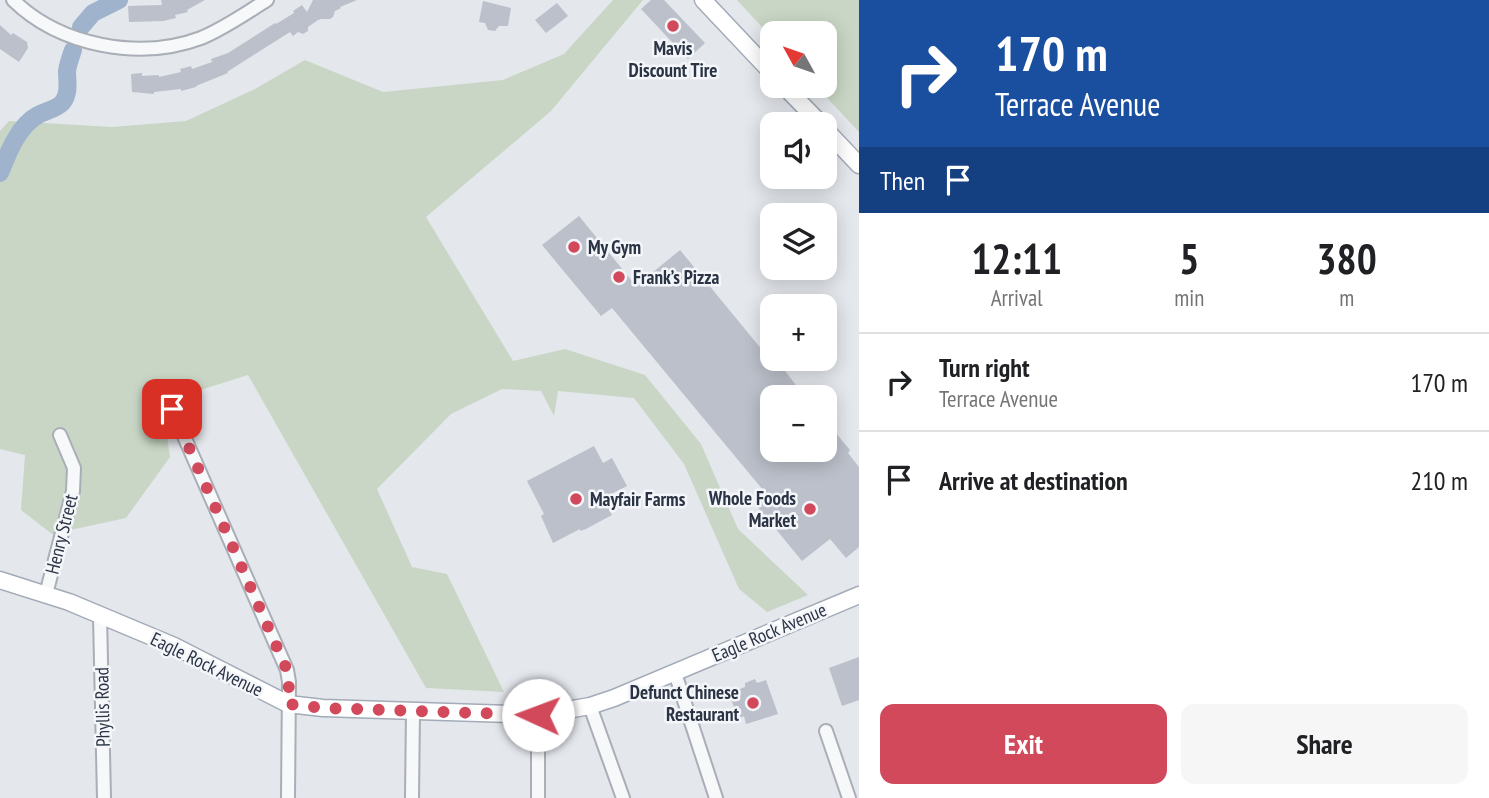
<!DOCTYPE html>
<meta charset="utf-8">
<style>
body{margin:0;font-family:"PT Sans Narrow",sans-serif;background:#f6f6f6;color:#202124;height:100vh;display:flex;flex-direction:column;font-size:26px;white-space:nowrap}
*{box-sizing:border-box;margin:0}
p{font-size:23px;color:#757577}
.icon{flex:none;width:38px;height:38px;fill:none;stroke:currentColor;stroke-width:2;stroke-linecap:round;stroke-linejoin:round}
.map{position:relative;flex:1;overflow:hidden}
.panel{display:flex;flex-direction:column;background:#fff;width:630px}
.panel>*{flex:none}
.guide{background:#1a4fa0;color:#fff;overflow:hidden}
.needle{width:46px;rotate:310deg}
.controls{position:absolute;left:760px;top:21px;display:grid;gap:14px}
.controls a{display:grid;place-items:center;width:77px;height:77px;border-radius:14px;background:#fff;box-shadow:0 4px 18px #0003;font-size:35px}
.pin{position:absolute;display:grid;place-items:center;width:60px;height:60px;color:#fff;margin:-30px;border-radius:14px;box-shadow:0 4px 10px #0006}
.me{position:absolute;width:77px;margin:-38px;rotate:272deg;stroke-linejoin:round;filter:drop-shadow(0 0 5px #0008)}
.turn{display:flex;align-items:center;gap:24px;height:147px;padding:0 21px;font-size:32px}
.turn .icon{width:91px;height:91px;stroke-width:2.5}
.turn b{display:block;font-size:49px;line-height:60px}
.then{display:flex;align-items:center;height:66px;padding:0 21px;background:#0003;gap:14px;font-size:26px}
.eta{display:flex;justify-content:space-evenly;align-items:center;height:119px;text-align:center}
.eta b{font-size:42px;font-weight:700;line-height:49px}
.cta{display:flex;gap:14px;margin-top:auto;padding:14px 21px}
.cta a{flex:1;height:80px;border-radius:14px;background:#d1495b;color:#fff;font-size:28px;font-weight:700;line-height:80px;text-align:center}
.cta a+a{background:#f6f6f6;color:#202124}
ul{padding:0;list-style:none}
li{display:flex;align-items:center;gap:21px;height:98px;padding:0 21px;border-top:2px solid #e0e0e0}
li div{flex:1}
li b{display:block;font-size:26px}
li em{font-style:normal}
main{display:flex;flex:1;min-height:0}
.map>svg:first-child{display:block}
.green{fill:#c9d6c5}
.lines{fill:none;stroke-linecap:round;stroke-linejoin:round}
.river{stroke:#9fb4cc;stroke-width:18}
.building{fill:#bbc0ca}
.minor-casing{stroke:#a9aeb7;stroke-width:16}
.major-casing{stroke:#a3abb8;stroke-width:19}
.minor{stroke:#f7f8fa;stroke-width:12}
.major{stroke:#fff;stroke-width:16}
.route{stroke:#d1495b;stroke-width:12;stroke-dasharray:0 21.6}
.poi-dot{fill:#d1495b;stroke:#f4f6f9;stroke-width:2.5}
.labels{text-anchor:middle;stroke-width:5;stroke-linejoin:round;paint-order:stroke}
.poi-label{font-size:19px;font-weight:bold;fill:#2b3445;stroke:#f4f6f9;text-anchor:start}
.street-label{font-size:19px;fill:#2b3445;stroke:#f4f6f9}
</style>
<main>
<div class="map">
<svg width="859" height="798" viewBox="0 0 859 798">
<rect width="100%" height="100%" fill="#e4e7ec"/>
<g class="green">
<polygon points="613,0 643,0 551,111 426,217 513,361 565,349 645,375 701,444 738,529 808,595 767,612 739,589 684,464 634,398 558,391 554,416 541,391 502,389 451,414 377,489 412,567 447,574 504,692 426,688 248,375 162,402 170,457 126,518 52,534 21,510 25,455 0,449 0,131 9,121 112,127 186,121 255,89 305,60 383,92 503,80 564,54"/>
<polygon points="737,0 859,0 859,132 816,86 824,86 824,33 772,33 772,38"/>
</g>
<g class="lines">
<g class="river">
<polyline points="81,27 93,13 119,0"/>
<path d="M0,173C8,153 18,126 38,115C46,111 56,109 62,103C70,94 67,81 67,71C68,64 71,56 73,50"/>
</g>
</g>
<g class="building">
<polygon points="161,0 205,0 187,10 188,12 175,15 176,18 163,21 129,22 128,6 162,5"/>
<polygon points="313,0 357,0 340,7 341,8 335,11 333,17 330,19 321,19 318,20 308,27 308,31 303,34 298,32 293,36 290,32 227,72 228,73 196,86 196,87 181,91 181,89 154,92 154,94 132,92 131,74 142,73 142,76 159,75 159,77 181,72 180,69 191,66 192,69 212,62 211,59 228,53 275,23 276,24 294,13 293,11 302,5 307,12"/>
<polygon points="651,0 664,0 705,43 688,59 641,9"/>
<polygon points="483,1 511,8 508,26 499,26 495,31 488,30 485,23 479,22"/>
<polygon points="557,3 568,16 546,33 535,20"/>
<polygon points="0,25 11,35 13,33 27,42 28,48 19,62 0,49"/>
<polygon points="579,216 636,286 680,250 772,362 776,359 805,397 772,397 772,450 824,450 824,419 850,450 848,453 859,467 859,547 846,558 830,539 802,561 756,505 768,496 612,308 601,316 542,245"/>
<polygon points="594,446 603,463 612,458 627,486 613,493 619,504 609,510 612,515 586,529 580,531 580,529 553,543 541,516 544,514 527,481"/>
<polygon points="859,657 859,700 842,706 829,668"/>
<polygon points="755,679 757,683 766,680 778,714 746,724 744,716 738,719 729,693 745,687 745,683"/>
</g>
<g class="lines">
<g class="minor-casing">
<g id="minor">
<path d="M13,0C60,46 140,61 201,38C225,28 246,13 267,0"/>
<polyline points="172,409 287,670 289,682 288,798"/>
<polyline points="46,594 73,491 74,468 60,435"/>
<polyline points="100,616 104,798"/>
<polyline points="675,673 716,798"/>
<polyline points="590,706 623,798"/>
<polyline points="826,731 849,798"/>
<polyline points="412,798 413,712"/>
<polyline points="538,798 538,715"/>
</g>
</g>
<g class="major-casing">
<g id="major">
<polyline points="703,0 772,73"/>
<polyline points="784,86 821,124"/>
<polyline points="824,128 859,165"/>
<polyline points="0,580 69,602 174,646 288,704 323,708 538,715 590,706 614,698 859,595"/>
</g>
</g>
<use href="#minor" class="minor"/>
<use href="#major" class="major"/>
</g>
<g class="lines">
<polyline class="route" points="172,409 287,670 289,682 288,704 323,708 538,715"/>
</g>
<g class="poi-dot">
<circle cx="673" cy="26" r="7"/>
<circle cx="574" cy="247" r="7"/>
<circle cx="619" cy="277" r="7"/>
<circle cx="576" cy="499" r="7"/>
<circle cx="810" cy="509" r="7"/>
<circle cx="753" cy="703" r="7"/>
</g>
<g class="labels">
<g class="poi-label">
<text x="673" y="55" text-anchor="middle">Mavis<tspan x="673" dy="22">Discount Tire</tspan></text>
<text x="588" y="254">My Gym</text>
<text x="633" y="284">Frank’s Pizza</text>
<text x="796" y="505" text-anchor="end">Whole Foods<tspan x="796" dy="22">Market</tspan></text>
<text x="590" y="506">Mayfair Farms</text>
<text x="739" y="699" text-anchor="end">Defunct Chinese<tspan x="739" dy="22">Restaurant</tspan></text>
</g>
<g class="street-label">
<text transform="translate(61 534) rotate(-76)" y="7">Henry Street</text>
<text transform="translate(769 632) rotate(-23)" y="7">Eagle Rock Avenue</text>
<text transform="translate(207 664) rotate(26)" y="7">Eagle Rock Avenue</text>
<text transform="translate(102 707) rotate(-91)" y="7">Phyllis Road</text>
</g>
</g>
</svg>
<div class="controls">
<a><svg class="needle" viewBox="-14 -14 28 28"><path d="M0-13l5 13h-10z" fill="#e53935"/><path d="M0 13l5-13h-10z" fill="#757577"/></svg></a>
<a><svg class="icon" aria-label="sound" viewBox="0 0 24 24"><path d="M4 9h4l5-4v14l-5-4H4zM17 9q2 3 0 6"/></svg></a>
<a><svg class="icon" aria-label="layers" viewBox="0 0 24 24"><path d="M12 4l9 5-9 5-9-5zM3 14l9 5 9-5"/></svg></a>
<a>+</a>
<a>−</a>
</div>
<div class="pin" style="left:172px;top:409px;background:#d93025"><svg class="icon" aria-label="arrive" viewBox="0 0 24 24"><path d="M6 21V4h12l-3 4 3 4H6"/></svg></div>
<svg class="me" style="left:538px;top:715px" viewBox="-20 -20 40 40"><circle r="19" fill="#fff"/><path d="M0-13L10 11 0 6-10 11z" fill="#d1495b"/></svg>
</div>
<section class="panel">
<div class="guide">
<div class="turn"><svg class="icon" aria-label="right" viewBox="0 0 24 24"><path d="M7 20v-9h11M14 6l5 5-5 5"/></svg><div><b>170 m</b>Terrace Avenue</div></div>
<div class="then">Then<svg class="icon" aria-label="arrive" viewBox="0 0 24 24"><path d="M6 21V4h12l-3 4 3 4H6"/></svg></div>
</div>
<div class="eta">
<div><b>12:11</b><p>Arrival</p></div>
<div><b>5</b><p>min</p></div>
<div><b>380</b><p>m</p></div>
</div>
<ul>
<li><svg class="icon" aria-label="right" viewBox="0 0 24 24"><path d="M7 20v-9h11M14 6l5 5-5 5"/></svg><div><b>Turn right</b><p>Terrace Avenue</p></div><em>170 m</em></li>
<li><svg class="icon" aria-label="arrive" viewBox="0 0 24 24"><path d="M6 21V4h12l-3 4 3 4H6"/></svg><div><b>Arrive at destination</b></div><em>210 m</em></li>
</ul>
<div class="cta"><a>Exit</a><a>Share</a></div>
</section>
</main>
